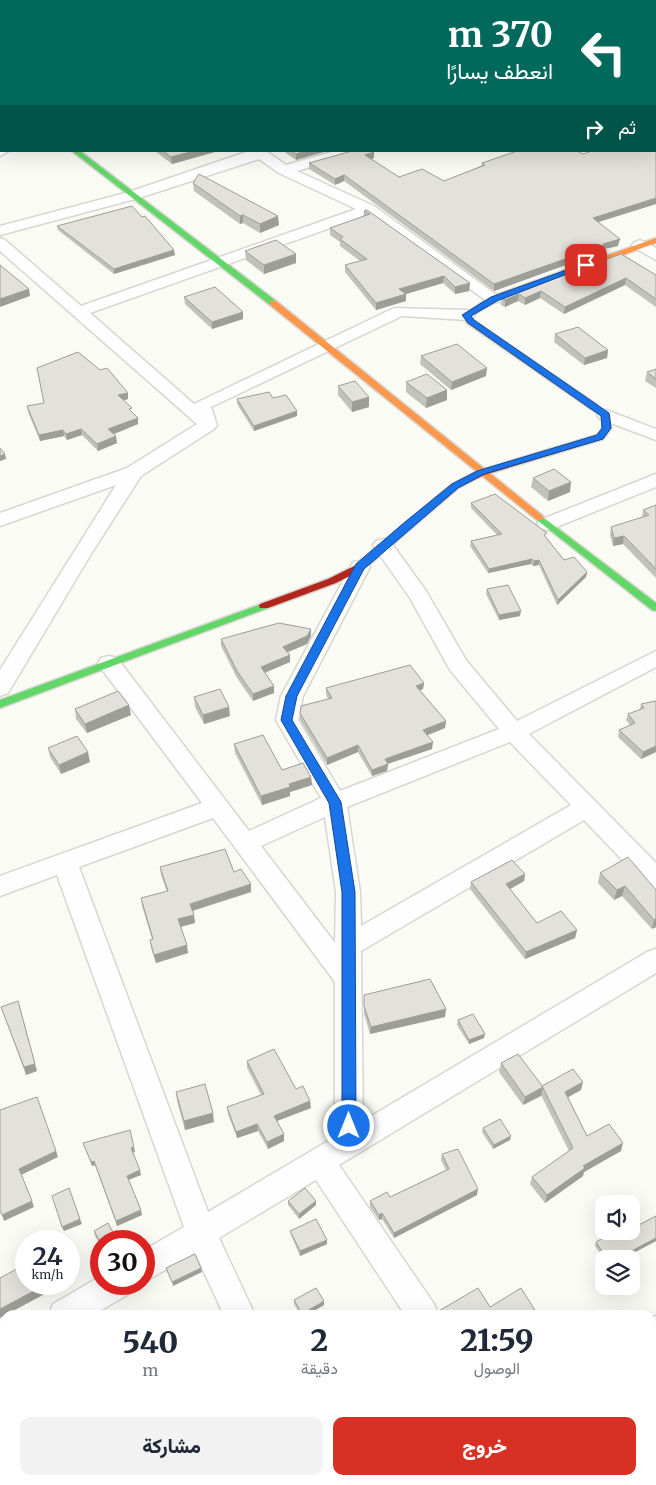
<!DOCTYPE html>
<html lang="ar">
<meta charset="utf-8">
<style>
body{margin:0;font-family:Merriweather,Vazirmatn,serif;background:#f2f2f3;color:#1f2937;direction:rtl;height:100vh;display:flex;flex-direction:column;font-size:19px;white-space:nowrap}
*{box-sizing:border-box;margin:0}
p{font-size:16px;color:#747a83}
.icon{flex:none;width:28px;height:28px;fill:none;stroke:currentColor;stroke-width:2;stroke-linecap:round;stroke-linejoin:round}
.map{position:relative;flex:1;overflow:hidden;direction:ltr}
.side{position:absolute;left:0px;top:1310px;width:656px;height:175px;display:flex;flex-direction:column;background:#fff;border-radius:15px 15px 0 0;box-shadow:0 5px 20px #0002;direction:rtl}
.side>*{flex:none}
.hud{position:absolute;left:0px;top:0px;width:656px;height:152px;box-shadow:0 5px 20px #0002;direction:rtl;background:#00695c;color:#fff;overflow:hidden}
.buttons{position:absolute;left:595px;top:1195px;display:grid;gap:10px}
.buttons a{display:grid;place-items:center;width:45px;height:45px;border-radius:10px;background:#fff;box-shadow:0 5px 20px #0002;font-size:25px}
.speed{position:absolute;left:15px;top:1230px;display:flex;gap:10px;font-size:25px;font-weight:700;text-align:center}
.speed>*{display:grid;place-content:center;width:65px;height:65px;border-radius:50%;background:#fff;box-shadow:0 5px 20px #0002;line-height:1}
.speed small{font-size:12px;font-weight:400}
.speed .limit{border:8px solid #d22;background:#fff;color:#111}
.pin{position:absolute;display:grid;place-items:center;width:42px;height:42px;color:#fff;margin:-21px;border-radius:10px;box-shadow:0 2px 8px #0006}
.me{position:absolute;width:55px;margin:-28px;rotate:0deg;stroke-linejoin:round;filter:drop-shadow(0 0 4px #0008)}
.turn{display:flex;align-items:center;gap:18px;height:105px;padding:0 20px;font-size:22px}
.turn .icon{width:65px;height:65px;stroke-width:2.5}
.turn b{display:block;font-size:35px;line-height:42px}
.then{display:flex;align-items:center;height:48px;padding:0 20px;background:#0003;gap:10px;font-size:19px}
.eta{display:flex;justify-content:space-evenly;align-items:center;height:85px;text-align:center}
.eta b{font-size:30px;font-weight:800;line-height:35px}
.primary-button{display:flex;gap:10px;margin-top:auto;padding:10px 20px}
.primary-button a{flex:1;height:58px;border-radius:10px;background:#d93025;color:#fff;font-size:20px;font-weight:800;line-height:58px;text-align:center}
.primary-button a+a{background:#f2f2f3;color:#1f2937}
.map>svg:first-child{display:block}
.water{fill:#edd99c}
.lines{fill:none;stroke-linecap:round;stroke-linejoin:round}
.street-casing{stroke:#d7d6cf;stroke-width:3}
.fast-casing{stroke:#d7d6cf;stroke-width:3}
.slow-casing{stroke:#d7d6cf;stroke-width:3}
.jam-casing{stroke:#d7d6cf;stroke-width:3}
.street{fill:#fefefe;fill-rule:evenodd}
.fast{fill:#63d668;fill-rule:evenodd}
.slow{fill:#ff974d;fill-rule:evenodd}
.jam{fill:#b3261e;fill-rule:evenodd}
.wall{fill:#c2c2bc}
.shaded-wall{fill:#9e9e99}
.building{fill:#e2e1db;stroke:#9e9e99}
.route{fill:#1a73e8;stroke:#114b97}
</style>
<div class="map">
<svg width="656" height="1485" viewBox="0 0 656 1485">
<rect width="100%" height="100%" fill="#fbfbf6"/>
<polygon class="water" points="210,0 656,0 656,135 655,1"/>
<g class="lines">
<g class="street-casing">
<g id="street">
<polygon points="13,0 27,0 28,1 14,1"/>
<rect x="0" y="92" width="1" height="9"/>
<polygon points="0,147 1,151 9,151 0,156"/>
<polygon points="249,151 266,151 286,165 335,151 358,151 356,154 297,171 374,206 502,299 500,302 488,302 367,215 90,313 194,404 394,308 467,310 475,315 467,320 402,316 211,407 217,425 214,429 141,476 91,554 8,693 0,696 0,670 116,485 0,526 0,513 127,468 197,424 0,251 0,238 5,240 81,306 356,209 279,173 259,159 139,198 0,235 0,226 129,192"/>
<polygon points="640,240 656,248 656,260 635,248 632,245 635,242"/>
<polygon points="606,410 656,429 656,440 600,419 597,415 600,411"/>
<polygon points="656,474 656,487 554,528 547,530 540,528 537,524 540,520"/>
<path d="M383,539L390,541L426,591L466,660L517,721L656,651V667L529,734L656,863V889L647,886L584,820L361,951L363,1121L647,952L656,949V973L339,1165L434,1304L438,1315H405L316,1180L219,1238L255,1315H224L195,1253L144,1282V1250L184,1227L57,875L0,896V876L202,803L101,668L98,663L101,658L109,656L117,658L249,831L321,798L276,720L281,696L353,562L360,561L367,562L370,567L303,696L298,720L340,791L499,729L450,670L410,598L373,545L376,541ZM510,742L571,805L361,926L360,892L347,807ZM325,817L336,892L335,943L261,846ZM213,818L335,982V1137L208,1212L79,867Z"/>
<polygon points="101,1276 101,1284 131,1284 127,1295 93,1315 49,1315 53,1304"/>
<polygon points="656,1316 656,1350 651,1352 651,1318"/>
<polygon points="5,1337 5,1371 0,1373 0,1339"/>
<polygon points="298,1480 332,1480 334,1485 300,1485"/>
<polygon points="465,1480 502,1480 500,1485 463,1485"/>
<polygon points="516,1480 551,1480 553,1485 518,1485"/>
</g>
</g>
<g class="fast-casing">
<g id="fast">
<polygon points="72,151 80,151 276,301 276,305 270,305"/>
<polygon points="540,515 656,603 656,611 652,610 537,520 535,518"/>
<polygon points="264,603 268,604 269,606 268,608 0,708 0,700"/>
</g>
</g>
<g class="slow-casing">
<g id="slow">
<rect x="0" y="85" width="1" height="4"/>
<polygon points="656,238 656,243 497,301 471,316 473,320 597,405 597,409 591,409 467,323 463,315 491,297"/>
<polygon points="270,301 276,301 543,516 543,520 537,520 270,305"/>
</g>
</g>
<g class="jam-casing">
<polygon id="jam" points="594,404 610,415 611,428 603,439 484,475 458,488 364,569 336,583 268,608 260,608 259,606 260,604 328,579 356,565 452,484 478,471 597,435 603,428 602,416 590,407"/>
</g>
<use href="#street" class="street"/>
<use href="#fast" class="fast"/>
<use href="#slow" class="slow"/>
<use href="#jam" class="jam"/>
</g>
<g class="wall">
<polygon points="33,0 116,0 119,1 34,1"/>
<polygon points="155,151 215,151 215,152 172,164"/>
<polygon points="283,151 327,151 296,160"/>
<polygon points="656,151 656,204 598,222 618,246 604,249 604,251 494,291 344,181 335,185 309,169 309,163 374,152 374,158 371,159 399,177 444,181 481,166 482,163 583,154"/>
<polygon points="193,183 279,225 260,233 243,223 240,224 194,191"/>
<polygon points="367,210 470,283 469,291 455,294 443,283 406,294 406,301 376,310 345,272 345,265 360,261 340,246 340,242 330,235 330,228 363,217 364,211"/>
<polygon points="57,226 174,250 175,255 114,274 58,230"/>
<polygon points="245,251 296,254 296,263 264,274 246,260"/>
<polygon points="621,254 656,275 656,307 625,285 564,314 540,298 525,305 518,301 505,307 501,305 502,298"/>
<polygon points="184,297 243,319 212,329 185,304"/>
<polygon points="555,334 608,350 607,358 584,365 554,342"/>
<polygon points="421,356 486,376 451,390 420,364"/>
<polygon points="656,369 656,388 645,381 647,372"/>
<polygon points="406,382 447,390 447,400 426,408 406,392"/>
<polygon points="338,386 369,397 369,407 352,412 338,395"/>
<polygon points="273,398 297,416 254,431 237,404 237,399"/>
<polygon points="128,399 124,400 132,413 138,418 138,424 114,434 117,443 98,451 82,435 67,440 64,436 40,441 28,412 27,406"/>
<polygon points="533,478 570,492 548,501 531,487"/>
<polygon points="471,503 547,538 564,560 587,572 586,577 557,605 539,565 533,566 531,564 488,573 470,546 471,541 497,535 471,508"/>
<polygon points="656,505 656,578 623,544 613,546 610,535 611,527 642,518 643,510"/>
<polygon points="487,589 520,616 499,620 486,594"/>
<polygon points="311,629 311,636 307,644 288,652 290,655 290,662 265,673 274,686 274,693 253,701 237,678 221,646 221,639"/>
<polygon points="424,683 423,689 420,690 446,721 445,728 427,735 432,749 388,764 387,771 372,776 358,752 327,765 300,720 300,713 328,699 326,694 326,688"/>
<polygon points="194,697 230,716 204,724 195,707"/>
<polygon points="656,701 656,752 641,759 618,737 619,730 630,725 626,720 628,714 640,710 641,704"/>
<polygon points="75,709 131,715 87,733 76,719"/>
<polygon points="234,744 282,770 311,777 312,785 290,792 290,796 262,805 235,753"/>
<polygon points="48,748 90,762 61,774 50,757"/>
<polygon points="160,867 234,872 251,892 193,911 195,923 181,927 188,953 156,963 151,948 150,940 152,939 142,906 141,898 167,892 161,875"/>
<polygon points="600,873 656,890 656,927 652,929 622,896 614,900 598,883"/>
<polygon points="525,874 524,881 510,889 537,923 577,930 575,938 525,959 470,889 471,882"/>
<polygon points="364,995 445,1017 370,1034 364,1014"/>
<polygon points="1,1007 37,1071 26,1075"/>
<polygon points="458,1020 484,1038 469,1044 457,1025"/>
<polygon points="247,1061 296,1089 311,1108 277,1121 284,1141 268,1149 258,1131 237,1138 228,1114 227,1107 261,1095 247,1068"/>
<polygon points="501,1063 542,1086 581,1090 568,1097 587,1136 621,1151 584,1172 583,1176 545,1203 530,1184 532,1177 569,1151 541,1095 523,1105 499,1072"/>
<polygon points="176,1092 214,1122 185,1130 177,1101"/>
<polygon points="483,1128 510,1140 493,1149 482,1132"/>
<polygon points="83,1143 135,1152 132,1152 141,1175 128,1180 142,1215 117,1226 95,1165 92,1166"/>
<polygon points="442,1154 477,1195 394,1238 382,1219 379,1220 370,1207 370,1201 390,1197 446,1170 441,1160"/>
<polygon points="288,1201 316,1205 299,1219 288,1205"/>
<polygon points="656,1216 656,1241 625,1257 627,1259 604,1259 595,1246 596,1242 613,1238"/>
<polygon points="94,1231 101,1241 101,1246 95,1236"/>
<polygon points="290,1231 327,1244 300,1256 291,1235"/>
<polygon points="294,1300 324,1305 307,1315 301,1315 294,1304"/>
<polygon points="651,1424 656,1485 649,1485 646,1480 651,1480"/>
<polygon points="350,1480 432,1480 431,1483 428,1485 352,1485"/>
</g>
<g class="shaded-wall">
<polygon points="194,151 215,151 215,152 172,164 171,157"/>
<polygon points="306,151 327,151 296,160 296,154"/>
<polygon points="374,152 374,158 365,161 365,155"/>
<polygon points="344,175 344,181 335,185 335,179"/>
<polygon points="656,198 656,204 592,224 593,218"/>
<polygon points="243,215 243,223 240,224 240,216"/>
<polygon points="278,216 279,225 260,233 260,224"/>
<polygon points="620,239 618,246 604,249 604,251 494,291 494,284 603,244"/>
<polygon points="174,250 175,255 114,274 114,269"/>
<polygon points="296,254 296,263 264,274 264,265"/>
<polygon points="444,276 443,283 406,294 406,301 376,310 376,303 399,289"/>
<polygon points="626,278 625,285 564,314 565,307"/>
<polygon points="470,283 469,291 455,294 455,287"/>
<polygon points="29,289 30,296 0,307 0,299"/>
<polygon points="541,291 540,298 525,305 525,298"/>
<polygon points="519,294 518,301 505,307 505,300"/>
<polygon points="243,312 243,319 212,329 212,322"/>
<polygon points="608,350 607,358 584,365 585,358"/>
<polygon points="487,368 486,376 451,390 452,382"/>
<polygon points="447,390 447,400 426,408 427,398"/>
<polygon points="128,393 128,399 119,402 118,395"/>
<polygon points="369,397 369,407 352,412 352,402"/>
<polygon points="297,411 297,416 254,431 254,426"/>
<polygon points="138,418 138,424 109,436 108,429"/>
<polygon points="81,429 82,435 67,440 66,434"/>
<polygon points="63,430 64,436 40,441 39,435"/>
<polygon points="116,436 117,443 98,451 97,444"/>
<polygon points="5,454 6,459 0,461 0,456"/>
<polygon points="571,482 570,492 548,501 549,491"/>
<polygon points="624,536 623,544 613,546 614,538"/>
<polygon points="532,559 531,564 488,573 489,569"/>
<polygon points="539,560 539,565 533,566 534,561"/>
<polygon points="587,572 586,577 557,605 558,600"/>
<polygon points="521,611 520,616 499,620 499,615"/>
<polygon points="311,629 311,636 307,644 283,654 283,647"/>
<polygon points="290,655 290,662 261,674 261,667"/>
<polygon points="424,683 423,689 416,692 416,686"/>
<polygon points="274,686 274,693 253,701 253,694"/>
<polygon points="129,705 131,715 87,733 85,724"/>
<polygon points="229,707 230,716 204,724 203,715"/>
<polygon points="446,721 445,728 423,737 423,730"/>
<polygon points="433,742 432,749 384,765 385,759"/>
<polygon points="358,745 358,752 327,765 327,758"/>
<polygon points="656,746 656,752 641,759 643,752"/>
<polygon points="88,752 90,762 61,774 59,765"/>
<polygon points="388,764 387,771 372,776 372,770"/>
<polygon points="311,777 312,785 290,792 290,796 262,805 261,796 289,784"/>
<polygon points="525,874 524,881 505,892 506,884"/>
<polygon points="251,884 251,892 191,911 190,904"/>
<polygon points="625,886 622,896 614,900 617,890"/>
<polygon points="194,915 195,923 179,927 178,919"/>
<polygon points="656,919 656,927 652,929 654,920"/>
<polygon points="577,930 575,938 525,959 526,952"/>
<polygon points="187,945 188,953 156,963 154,955"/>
<polygon points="18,1001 37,1071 26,1075 24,1067"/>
<polygon points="446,1009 445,1017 370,1034 371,1027"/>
<polygon points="485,1034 484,1038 469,1044 469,1040"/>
<polygon points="583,1082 581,1090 563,1100 565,1092"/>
<polygon points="543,1087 541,1096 523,1105 525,1097"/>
<polygon points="310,1101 311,1108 274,1122 274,1116"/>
<polygon points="213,1113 214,1122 185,1130 184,1121"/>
<polygon points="257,1124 258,1131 237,1138 236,1132"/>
<polygon points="284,1134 284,1141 268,1149 267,1142"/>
<polygon points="511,1136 510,1140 493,1149 494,1145"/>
<polygon points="623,1143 621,1151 584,1172 583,1176 545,1203 547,1195 583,1166"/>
<polygon points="134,1147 135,1152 132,1153 131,1148"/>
<polygon points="56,1151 58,1157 21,1175 19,1169"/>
<polygon points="94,1161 95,1165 92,1166 91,1162"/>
<polygon points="140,1170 141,1175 128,1180 127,1176"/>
<polygon points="478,1189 477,1195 394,1238 394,1233"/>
<polygon points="32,1201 34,1207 4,1221 2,1215"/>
<polygon points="316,1201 316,1205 299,1219 299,1214"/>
<polygon points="141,1210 142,1215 117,1226 116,1221"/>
<polygon points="382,1213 382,1219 379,1220 379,1215"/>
<polygon points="80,1219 82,1224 64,1231 62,1227"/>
<polygon points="656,1238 656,1241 622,1259 624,1255"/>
<polygon points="327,1240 327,1244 300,1256 300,1251"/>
<polygon points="201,1268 202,1272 173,1286 172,1282"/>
<polygon points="47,1284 53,1284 54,1289 0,1318 0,1309"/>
<polygon points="324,1301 324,1305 307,1315 302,1315 302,1314"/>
<polygon points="429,1480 432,1480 431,1483 428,1485 420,1485"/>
</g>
<g class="building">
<polygon points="41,0 116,0 119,1 43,1"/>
<polygon points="0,18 1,18 1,36 0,35"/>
<polygon points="655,150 656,151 656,198 593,218 620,239 603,244 605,245 494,284 344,175 335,179 309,163 352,151 373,151 374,152 365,155 399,177 422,169 444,181 485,165 482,163 517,151 577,151 583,154 592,151 655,151"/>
<polygon points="163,151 194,151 171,157"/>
<polygon points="292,151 306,151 296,154"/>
<polygon points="199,174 278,216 260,224 243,215 240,216 193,183"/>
<polygon points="132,206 142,217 145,216 174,250 114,269 57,226"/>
<polygon points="367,210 470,283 455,287 444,276 399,289 406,294 376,303 345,265 367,259 340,239 343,237 330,228 370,214 364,211"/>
<polygon points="276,240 296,254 264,265 245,251"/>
<polygon points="621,254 656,275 656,299 626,278 565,307 541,291 525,298 519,294 505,300 502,298"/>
<polygon points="0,265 29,289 0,299"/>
<polygon points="215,287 243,312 212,322 184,297"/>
<polygon points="578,327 608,350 585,358 555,334"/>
<polygon points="457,344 487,368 452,382 421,356"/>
<polygon points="78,352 100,370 107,368 128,393 118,395 132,408 129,409 138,418 108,429 116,436 97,444 81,429 66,434 63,430 39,435 27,406 44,403 37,368"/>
<polygon points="656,369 656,379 647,372"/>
<polygon points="427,374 447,390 427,398 406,382"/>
<polygon points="355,381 369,397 352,402 338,386"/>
<polygon points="269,392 273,398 286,395 297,411 254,426 237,399"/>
<polygon points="0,448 5,454 0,456"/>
<polygon points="554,469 571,482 549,491 533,478"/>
<polygon points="495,494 547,533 544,535 564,560 574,557 587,572 558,600 539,560 534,561 532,559 489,569 471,541 502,534 471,503"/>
<polygon points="656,505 656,569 624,536 614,538 611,527 649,515 643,510"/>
<polygon points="508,585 521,611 499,615 487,589"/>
<polygon points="279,623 311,629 307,636 283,647 290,655 261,667 274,686 253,694 237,671 221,639"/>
<polygon points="410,665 424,683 416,686 446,721 423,730 433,742 385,759 388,764 372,770 358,745 327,758 300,713 301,706 332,698 326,688"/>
<polygon points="220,689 229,707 203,715 194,697"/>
<polygon points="118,691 129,705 85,724 75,709"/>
<polygon points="656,701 656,746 643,752 619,730 635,723 628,714 644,708 641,704"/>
<polygon points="263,735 282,770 303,763 311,777 289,784 290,787 261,796 234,744"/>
<polygon points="77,736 88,752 59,765 48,748"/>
<polygon points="225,849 234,872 241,869 251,884 190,904 194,915 178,919 187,945 154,955 150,940 153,939 141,898 168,891 160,867"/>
<polygon points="628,857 656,890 656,919 654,920 625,886 617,890 600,873"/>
<polygon points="512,860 525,874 506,884 537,923 561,911 577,930 526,952 471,882"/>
<polygon points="430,979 446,1009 371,1027 364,1006 364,995"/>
<polygon points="18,1001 35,1064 24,1067 1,1007"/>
<polygon points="473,1014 485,1034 469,1040 458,1020"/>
<polygon points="274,1049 296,1089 303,1086 310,1101 274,1116 284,1134 267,1142 257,1124 236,1132 227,1107 264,1094 247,1061"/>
<polygon points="518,1054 543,1087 525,1097 501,1063"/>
<polygon points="573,1069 583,1082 565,1092 587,1136 609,1124 623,1143 583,1166 585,1168 547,1195 532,1177 573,1148 542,1086"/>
<polygon points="205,1084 213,1113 184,1121 176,1092"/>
<polygon points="37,1097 56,1151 19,1169 32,1201 2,1215 0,1211 0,1110"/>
<polygon points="500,1119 511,1136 494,1145 483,1128"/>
<polygon points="130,1130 134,1147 131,1148 140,1170 127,1176 141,1210 116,1221 94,1161 91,1162 83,1143"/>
<polygon points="458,1149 478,1189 394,1233 382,1213 379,1215 370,1201 387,1192 390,1197 449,1169 442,1154"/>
<polygon points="69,1188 80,1219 62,1227 52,1196"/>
<polygon points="305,1188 316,1201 299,1214 288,1201"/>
<polygon points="656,1216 656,1238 624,1255 627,1259 607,1259 596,1242 610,1234 613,1238 626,1231 631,1231 631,1229"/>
<polygon points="316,1219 327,1240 300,1251 290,1231"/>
<polygon points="108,1223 118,1241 101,1241 101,1243 94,1231"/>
<polygon points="195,1254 201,1268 172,1282 166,1268"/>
<polygon points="26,1264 26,1284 47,1284 0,1309 0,1278"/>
<polygon points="316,1288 324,1301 302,1314 294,1300"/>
<polygon points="478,1288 490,1307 521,1288 538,1315 439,1315 437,1312"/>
<polygon points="157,1310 159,1315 146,1315"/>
<polygon points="651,1424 656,1431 656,1485 651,1477 651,1469 654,1467 651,1464"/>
<polygon points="77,1480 115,1480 116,1483 110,1485 78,1485"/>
<polygon points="352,1480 429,1480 420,1485 354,1485"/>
<polygon points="509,1480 516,1480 517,1482 524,1484 524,1485 502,1485"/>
</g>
<polygon class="route" points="583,264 590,265 497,301 471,316 474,320 609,413 611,428 603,439 484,474 458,488 364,569 297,696 292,720 341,802 355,892 356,1126 354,1130 349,1132 344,1130 342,1126 342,892 329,803 281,720 286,696 356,564 405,522 452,484 477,471 597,435 602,428 601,416 468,323 462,315 491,297"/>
</svg>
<div class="buttons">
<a><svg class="icon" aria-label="sound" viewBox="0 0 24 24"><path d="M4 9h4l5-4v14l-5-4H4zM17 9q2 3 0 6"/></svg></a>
<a><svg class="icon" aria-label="layers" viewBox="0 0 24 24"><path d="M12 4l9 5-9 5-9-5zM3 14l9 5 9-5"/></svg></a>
</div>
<div class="speed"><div>24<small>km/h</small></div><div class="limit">30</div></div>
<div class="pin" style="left:586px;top:265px;background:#d93025"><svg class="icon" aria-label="arrive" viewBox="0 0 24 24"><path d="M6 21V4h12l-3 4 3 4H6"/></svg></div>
<svg class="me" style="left:349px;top:1126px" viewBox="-20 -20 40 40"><circle r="17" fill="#1a73e8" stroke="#fff" stroke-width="3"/><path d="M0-11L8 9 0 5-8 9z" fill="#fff"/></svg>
<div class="hud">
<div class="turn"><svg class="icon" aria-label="left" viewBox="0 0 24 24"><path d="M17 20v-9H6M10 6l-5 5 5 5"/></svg><div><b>370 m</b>انعطف يسارًا</div></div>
<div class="then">ثم<svg class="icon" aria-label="right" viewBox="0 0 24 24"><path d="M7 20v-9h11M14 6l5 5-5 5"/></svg></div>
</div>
<section class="side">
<div class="eta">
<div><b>21:59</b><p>الوصول</p></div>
<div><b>2</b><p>دقيقة</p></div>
<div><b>540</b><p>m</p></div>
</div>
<div class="primary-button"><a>خروج</a><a>مشاركة</a></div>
</section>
</div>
